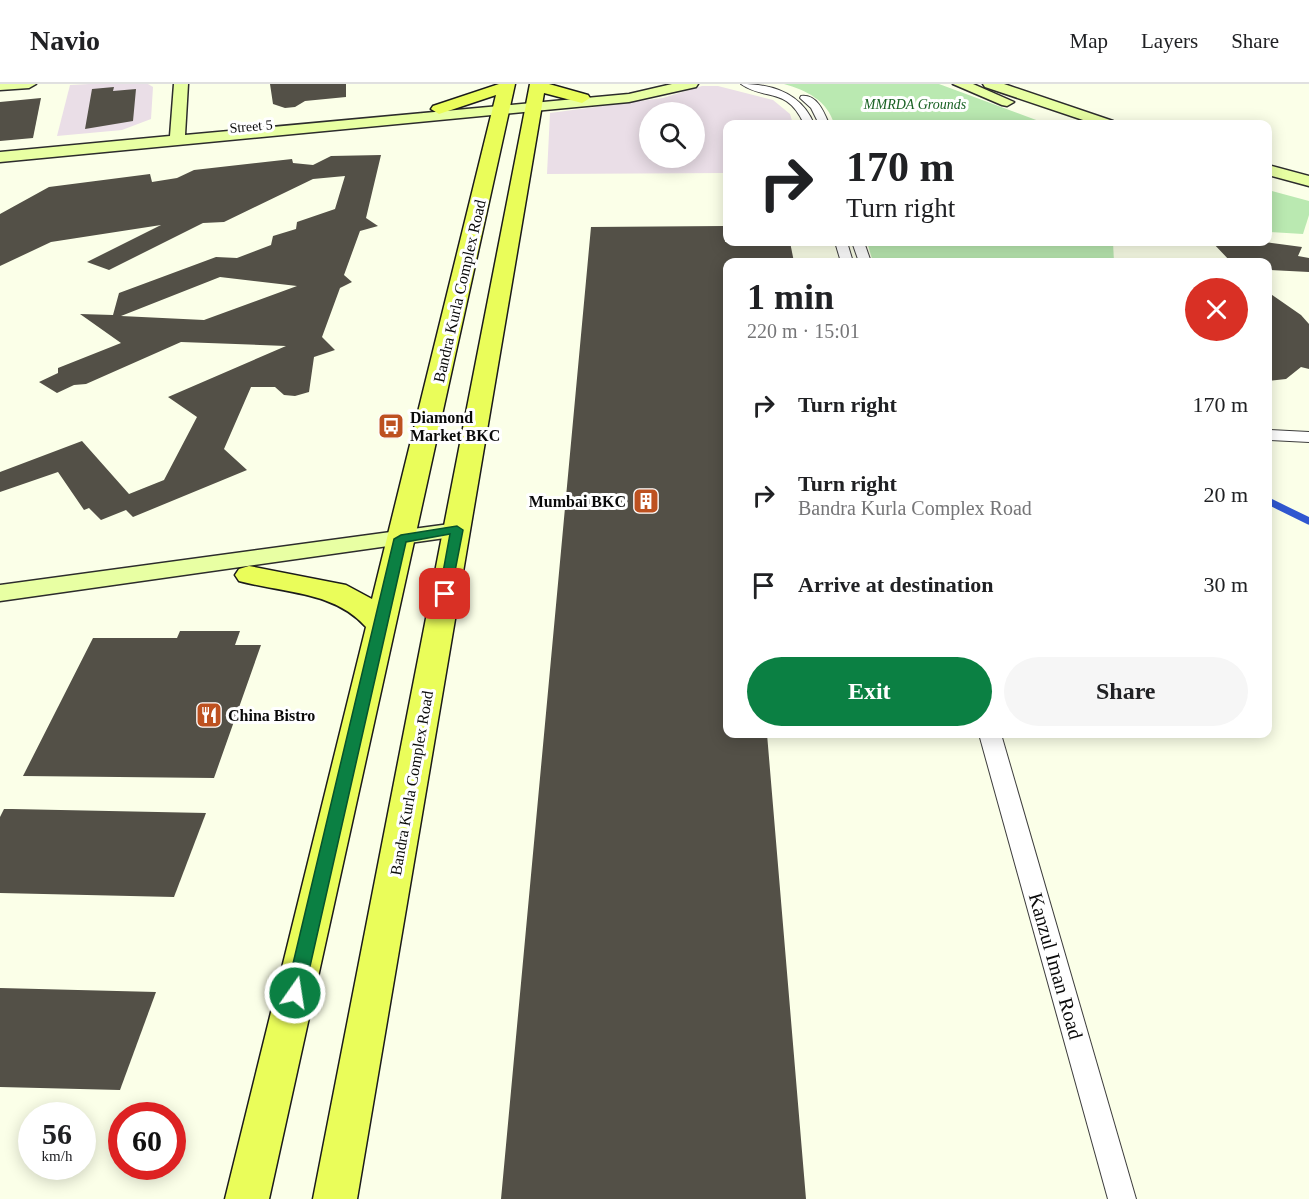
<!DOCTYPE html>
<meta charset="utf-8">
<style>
body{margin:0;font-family:"Times New Roman",serif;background:#f6f6f6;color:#202124;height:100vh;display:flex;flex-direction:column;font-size:22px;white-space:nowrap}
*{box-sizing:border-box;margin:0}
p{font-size:20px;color:#757577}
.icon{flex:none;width:33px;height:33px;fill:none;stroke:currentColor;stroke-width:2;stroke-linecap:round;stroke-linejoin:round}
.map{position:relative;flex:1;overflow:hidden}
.drawer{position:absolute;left:723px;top:174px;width:549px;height:480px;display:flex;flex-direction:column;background:#fff;border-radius:12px;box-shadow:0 3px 15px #0003}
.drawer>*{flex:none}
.banner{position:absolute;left:723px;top:36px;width:549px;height:126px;border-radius:12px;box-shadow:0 3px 15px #0003;background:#fff;color:#202124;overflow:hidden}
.controls{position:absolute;left:639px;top:18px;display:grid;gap:12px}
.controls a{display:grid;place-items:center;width:66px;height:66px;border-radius:50%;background:#fff;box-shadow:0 3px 15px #0003;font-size:30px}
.speed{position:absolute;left:18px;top:1018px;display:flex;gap:12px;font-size:30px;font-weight:700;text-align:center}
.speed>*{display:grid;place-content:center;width:78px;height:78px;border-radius:50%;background:#fff;box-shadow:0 3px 15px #0003;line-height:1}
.speed small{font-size:15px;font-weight:400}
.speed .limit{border:9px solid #d22;background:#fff;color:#111}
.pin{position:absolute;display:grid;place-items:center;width:51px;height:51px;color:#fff;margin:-26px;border-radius:12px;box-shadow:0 3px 9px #0006}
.me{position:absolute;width:66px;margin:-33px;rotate:13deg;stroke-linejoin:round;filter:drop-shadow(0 0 4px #0008)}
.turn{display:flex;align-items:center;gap:21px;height:126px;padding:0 24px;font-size:27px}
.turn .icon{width:78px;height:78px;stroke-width:2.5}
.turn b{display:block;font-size:42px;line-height:51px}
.round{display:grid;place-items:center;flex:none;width:63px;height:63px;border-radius:32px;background:#f6f6f6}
.headline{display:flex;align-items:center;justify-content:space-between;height:102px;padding:0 24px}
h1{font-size:36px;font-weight:800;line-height:45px}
.cta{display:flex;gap:12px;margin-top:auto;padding:12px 24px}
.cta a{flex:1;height:69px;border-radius:36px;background:#0b8043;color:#fff;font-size:24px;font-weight:800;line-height:69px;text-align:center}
.cta a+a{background:#f6f6f6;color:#202124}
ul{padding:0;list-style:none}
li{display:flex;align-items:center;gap:18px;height:90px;padding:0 24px}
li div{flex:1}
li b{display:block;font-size:22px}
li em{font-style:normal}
header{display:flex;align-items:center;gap:36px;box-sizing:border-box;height:84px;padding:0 30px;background:#fff;border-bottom:2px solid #e0e0e0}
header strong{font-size:28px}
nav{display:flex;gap:33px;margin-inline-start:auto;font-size:21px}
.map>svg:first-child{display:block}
.industrial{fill:#eadee7;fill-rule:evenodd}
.green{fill:#bae9b1}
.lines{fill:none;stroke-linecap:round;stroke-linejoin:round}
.stream{stroke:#3057d0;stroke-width:7}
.building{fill:#535047;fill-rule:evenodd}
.street-casing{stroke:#3d3d3d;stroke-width:2}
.secondary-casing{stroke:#2c2c2c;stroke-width:3}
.primary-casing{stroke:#1b1b1b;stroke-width:3}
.street{fill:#fff;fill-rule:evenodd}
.secondary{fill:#e8ffa3;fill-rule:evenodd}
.primary{fill:#eafd5a;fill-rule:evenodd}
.route{fill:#0b8043;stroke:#07532c;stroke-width:1.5}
.labels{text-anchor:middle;stroke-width:6;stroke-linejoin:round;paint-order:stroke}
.far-park-label{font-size:14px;font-style:italic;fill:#1a6225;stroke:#fff}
.far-street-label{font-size:14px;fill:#0a0a0a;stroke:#fff}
.street-label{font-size:16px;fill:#0a0a0a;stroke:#fff}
.poi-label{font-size:16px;font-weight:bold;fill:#0a0a0a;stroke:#fff;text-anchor:start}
.near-street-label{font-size:20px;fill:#0a0a0a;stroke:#fff}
</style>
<header>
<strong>Navio</strong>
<nav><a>Map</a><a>Layers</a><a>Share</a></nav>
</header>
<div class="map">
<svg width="1309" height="1115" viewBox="0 0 1309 1115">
<rect width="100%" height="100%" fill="#fbffe8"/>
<g class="industrial">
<polygon points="89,0 148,0 153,3 151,35 122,46 57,52 70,1"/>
<path d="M702,2H718L773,16L790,30L793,40H728L727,89L547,90L550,29L663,14ZM650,28H694V74H650Z"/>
</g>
<g class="green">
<path d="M784,0H939L1047,40H834C828,17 806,6 784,0Z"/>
<polygon points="1268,106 1309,117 1309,131 1303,150 1268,148"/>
<polygon points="867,158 1113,158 1114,178 873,178"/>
</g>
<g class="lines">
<polyline class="stream" points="1268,417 1309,437"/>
</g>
<g class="building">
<polygon points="270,0 346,0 346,13 305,17 295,23 285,24 273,20"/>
<polygon points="114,3 113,7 136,5 133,37 85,45 92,5"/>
<polygon points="41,14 33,54 0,57 0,18"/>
<path d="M381,71L366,134L378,142L360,147L344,191L352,198L340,204L322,253L335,266L314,273L309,308L295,312L284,311L275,303H251L224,365L247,386L133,433L126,426L101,436L89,424L84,426L58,388L0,408V388L82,357L129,410L164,396L197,333L168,313L286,262L181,258L86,300L74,301L57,309L39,298L58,289V284L121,259L80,230L113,231L119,209L216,173L237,174L271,161L273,152L296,145L297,138L335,125L345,92L313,95L224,138L203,139L109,186L87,178L161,141L51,158L0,182V130L49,103L150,90L152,98L177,94L194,86L292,75L293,79L313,81L331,72ZM220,193L297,202L204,236L121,232Z"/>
<polygon points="724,142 725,158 790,158 794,178 728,178 728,650 767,650 806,1115 501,1115 591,143"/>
<polygon points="1212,158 1265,158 1302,163 1298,172 1309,174 1309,188 1268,186 1268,178 1231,178"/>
<polygon points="1268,208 1301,231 1309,240 1309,285 1301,283 1286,295 1268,297"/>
<polygon points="180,547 240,547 235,561 261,561 214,694 23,692 93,554 177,554"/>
<polygon points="4,725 12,725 206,729 174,813 0,809 0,733"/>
<polygon points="0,904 156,908 120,1006 0,1003"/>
</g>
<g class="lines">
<g class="street-casing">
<g id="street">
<path d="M741,0C772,0 801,9 814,40H804C787,2 765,17 741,0Z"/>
<path d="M801,12C817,10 824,28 829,40H819L811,24L800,14Z"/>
<polygon points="835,158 847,158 853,178 841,178"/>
<polygon points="852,158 864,158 871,178 859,178"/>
<polygon points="1268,346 1309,348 1309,358 1268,356"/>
<polygon points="979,650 1001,650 1136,1115 1108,1115"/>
</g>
</g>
<g class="secondary-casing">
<g id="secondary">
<polygon points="0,0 36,0 29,4 0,6"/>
<polygon points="174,0 188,0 185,51 629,10 672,0 698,0 696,3 629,18 0,78 0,68 170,52"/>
<polygon points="953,0 973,0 1014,18 1007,22 1002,21"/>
<polygon points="983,0 1004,0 1113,37 1116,40 1095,40 985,3"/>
<polygon points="1268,81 1309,92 1309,102 1268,91"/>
<polygon points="457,439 466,441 469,446 466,451 0,517 0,501"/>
</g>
</g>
<g class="primary-casing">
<g id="primary">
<path d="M499,0H515L269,1115H225L366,543C334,507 283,509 239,497L235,491L239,485L249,482L346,501L372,515L496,11L439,30L431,25L433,22Z"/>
<polygon points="530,0 549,0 588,11 590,14 582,19 544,9 357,1115 313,1115"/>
</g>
</g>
<use href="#street" class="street"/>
<use href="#secondary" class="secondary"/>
<use href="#primary" class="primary"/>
</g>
<polygon class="route" points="457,442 463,446 450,513 441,513 439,510 450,450 406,458 304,909 301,914 295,917 289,914 286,909 394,455 401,451"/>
<defs>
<g id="bus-square" transform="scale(1.35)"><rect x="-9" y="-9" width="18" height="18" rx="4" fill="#bd5120" stroke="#fff"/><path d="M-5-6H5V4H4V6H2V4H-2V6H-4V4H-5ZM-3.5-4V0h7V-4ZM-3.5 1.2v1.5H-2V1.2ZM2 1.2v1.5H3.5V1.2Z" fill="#fff"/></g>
<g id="building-square" transform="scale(1.35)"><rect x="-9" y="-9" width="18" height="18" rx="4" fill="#bd5120" stroke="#fff"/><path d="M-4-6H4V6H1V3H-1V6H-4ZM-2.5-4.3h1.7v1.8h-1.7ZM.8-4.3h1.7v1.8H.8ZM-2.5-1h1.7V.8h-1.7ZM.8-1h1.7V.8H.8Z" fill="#fff"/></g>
<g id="restaurant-square" transform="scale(1.35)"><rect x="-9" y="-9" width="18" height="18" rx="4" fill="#bd5120" stroke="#fff"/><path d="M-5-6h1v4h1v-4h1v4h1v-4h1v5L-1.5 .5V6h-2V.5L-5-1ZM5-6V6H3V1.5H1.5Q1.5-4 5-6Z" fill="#fff"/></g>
</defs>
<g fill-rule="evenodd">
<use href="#bus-square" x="391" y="342"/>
<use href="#building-square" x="646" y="417"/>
<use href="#restaurant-square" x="209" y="631"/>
</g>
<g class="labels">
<g class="far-park-label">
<text x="915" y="25">MMRDA Grounds</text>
</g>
<g class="far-street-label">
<text transform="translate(251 42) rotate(-5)" y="5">Street 5</text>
</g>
<g class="street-label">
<text transform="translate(459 207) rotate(-77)" y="6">Bandra Kurla Complex Road</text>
<text transform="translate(411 699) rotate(-80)" y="6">Bandra Kurla Complex Road</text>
</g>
<g class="poi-label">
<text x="410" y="339">Diamond<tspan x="410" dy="18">Market BKC</tspan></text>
<text x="626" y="423" text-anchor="end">Mumbai BKC</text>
<text x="228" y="637">China Bistro</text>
</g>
<g class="near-street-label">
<text transform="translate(1056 882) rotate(74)" y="7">Kanzul Iman Road</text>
</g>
</g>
</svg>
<div class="controls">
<a><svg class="icon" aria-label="search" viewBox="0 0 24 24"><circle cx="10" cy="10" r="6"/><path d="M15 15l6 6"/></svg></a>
</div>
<div class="speed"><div>56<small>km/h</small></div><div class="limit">60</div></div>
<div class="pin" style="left:445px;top:510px;background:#d93025"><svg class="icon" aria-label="arrive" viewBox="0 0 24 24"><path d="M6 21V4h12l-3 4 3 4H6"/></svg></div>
<svg class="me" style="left:295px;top:909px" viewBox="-20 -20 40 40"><circle r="17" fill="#0b8043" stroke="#fff" stroke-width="3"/><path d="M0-11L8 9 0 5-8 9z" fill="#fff"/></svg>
<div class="banner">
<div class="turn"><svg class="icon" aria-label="right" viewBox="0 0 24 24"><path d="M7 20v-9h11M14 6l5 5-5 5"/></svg><div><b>170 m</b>Turn right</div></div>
</div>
<section class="drawer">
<div class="headline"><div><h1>1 min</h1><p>220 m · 15:01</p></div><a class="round" style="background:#d93025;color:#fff"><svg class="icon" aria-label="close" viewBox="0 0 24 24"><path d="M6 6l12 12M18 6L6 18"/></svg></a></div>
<ul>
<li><svg class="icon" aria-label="right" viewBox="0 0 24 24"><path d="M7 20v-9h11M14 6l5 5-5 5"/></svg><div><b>Turn right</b></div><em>170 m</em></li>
<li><svg class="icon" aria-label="right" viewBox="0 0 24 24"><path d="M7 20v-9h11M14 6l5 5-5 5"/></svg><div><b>Turn right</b><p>Bandra Kurla Complex Road</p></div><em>20 m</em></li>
<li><svg class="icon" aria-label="arrive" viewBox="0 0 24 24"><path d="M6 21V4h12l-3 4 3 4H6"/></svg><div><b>Arrive at destination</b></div><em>30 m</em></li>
</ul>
<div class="cta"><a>Exit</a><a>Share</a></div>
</section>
</div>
